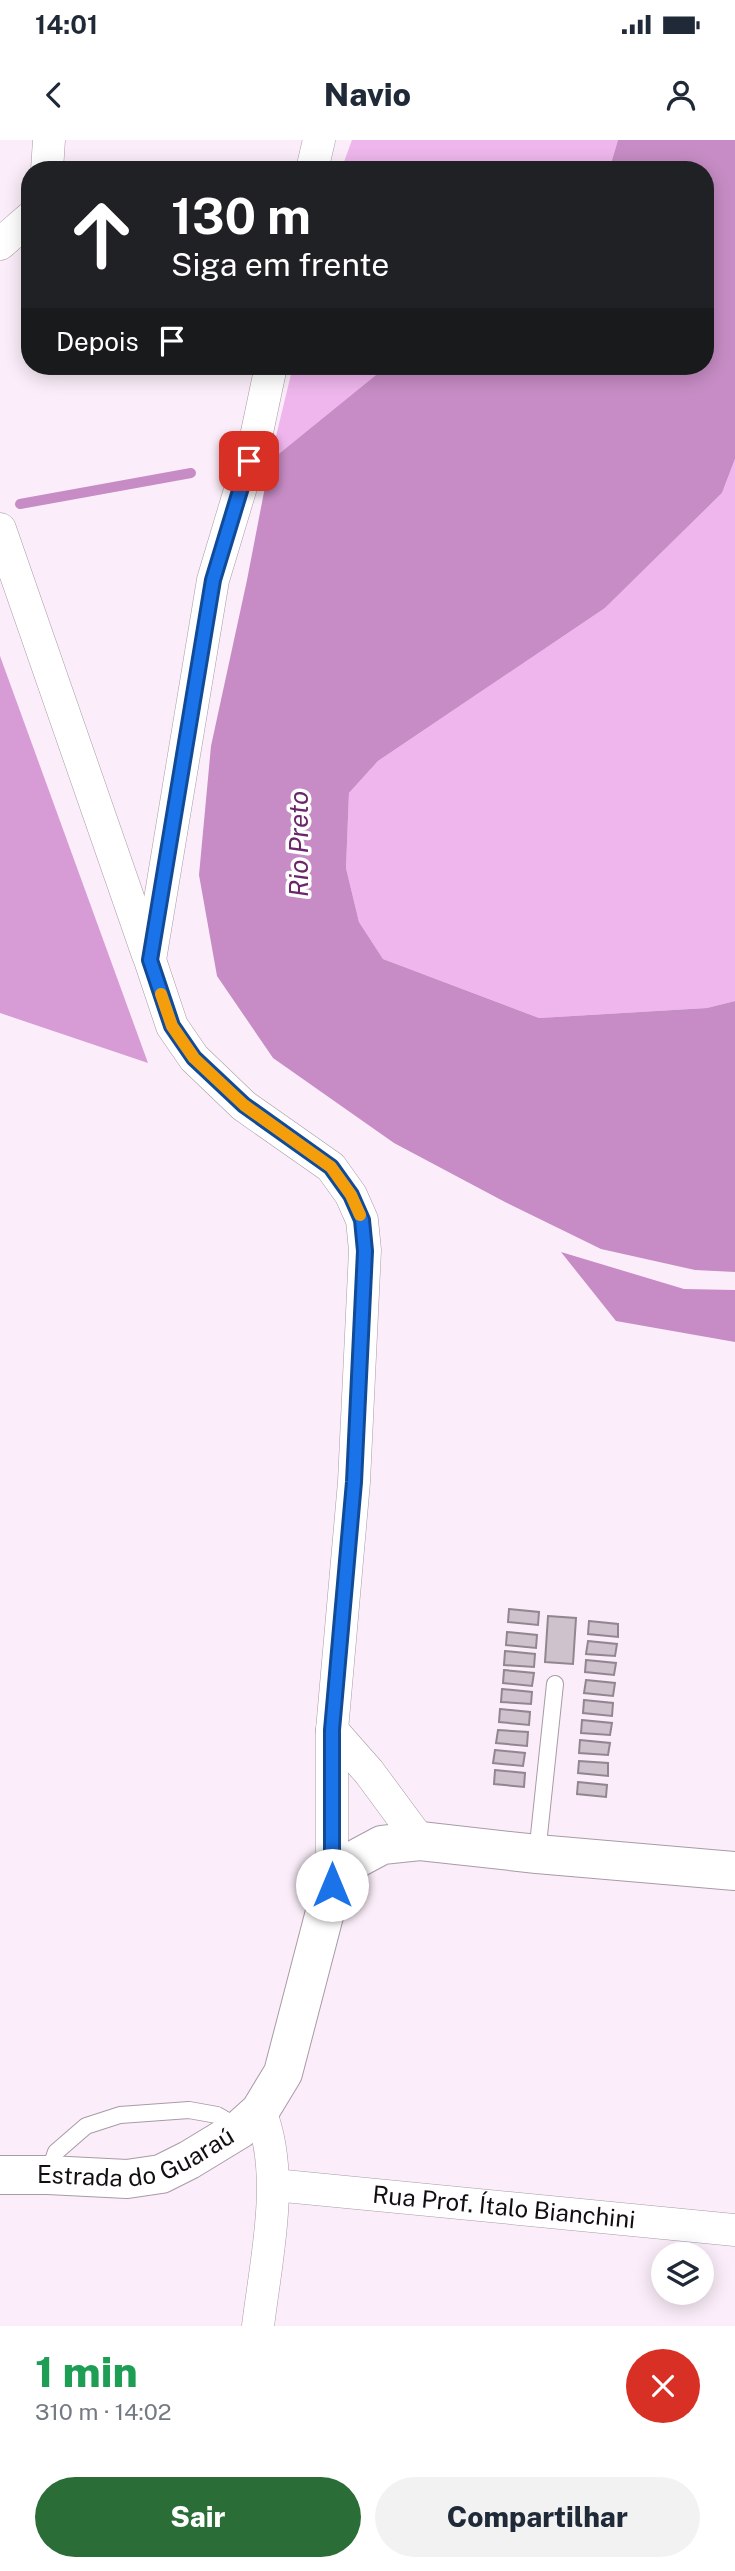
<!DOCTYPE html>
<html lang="pt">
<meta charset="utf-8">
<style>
body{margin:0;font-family:"Public Sans",sans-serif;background:#f2f2f3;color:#1f2937;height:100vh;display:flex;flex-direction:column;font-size:26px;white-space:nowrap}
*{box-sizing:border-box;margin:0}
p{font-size:23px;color:#747a83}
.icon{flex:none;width:38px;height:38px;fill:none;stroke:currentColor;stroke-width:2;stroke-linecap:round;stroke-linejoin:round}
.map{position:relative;height:2186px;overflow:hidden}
.details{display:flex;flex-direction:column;background:#fff;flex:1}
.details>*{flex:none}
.hud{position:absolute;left:21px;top:21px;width:693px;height:214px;border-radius:28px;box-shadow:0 4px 18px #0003;background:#202124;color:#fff;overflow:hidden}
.fabs{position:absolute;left:651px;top:2102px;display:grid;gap:14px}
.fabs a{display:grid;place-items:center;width:63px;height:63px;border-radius:50%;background:#fff;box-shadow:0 4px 18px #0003;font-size:35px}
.pin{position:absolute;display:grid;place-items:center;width:60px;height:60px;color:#fff;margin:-30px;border-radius:14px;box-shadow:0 4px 10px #0006}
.me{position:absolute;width:77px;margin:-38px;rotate:0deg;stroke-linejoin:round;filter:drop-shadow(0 0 5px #0008)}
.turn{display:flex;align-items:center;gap:24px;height:147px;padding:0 35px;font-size:32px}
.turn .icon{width:91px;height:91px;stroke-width:2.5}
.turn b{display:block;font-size:49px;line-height:60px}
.then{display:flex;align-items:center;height:66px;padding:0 35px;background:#0003;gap:14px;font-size:26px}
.round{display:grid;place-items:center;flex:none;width:74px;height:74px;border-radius:37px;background:#f2f2f3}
.summary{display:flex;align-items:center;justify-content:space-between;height:119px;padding:0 35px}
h1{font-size:42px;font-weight:800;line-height:52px;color:#1e9e55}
.action{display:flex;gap:14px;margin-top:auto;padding:14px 35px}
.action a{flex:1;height:80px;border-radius:42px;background:#2a6d37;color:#fff;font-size:28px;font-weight:800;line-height:80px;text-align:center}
.action a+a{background:#f2f2f3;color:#1f2937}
.status{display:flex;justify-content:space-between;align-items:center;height:49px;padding:0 35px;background:#fff;direction:ltr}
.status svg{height:19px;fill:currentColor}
header{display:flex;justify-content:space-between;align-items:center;height:91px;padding:0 35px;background:#fff;font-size:32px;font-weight:800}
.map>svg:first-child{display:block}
.green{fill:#efb6ed}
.forest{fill:#d79cd5}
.water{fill:#c78cc5}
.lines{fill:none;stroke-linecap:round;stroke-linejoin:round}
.stream{stroke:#c78cc5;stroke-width:10}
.building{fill:#cec2cd;stroke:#928691;stroke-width:2}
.lane-casing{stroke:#a79ba6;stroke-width:18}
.street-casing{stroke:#a79ba6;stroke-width:33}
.secondary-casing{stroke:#a79ba6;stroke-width:40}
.lane{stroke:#fff;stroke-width:16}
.street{stroke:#fff;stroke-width:32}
.secondary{stroke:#fff;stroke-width:38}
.route-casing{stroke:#114b97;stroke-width:18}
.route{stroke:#1a73e8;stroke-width:12}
.slow{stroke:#f59e0b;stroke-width:12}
.labels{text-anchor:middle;stroke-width:7;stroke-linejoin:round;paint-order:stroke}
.street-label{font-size:24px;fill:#120e12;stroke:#fff}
.water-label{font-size:26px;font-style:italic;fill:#6b266b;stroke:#fff}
</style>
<div class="status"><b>14:01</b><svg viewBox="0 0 49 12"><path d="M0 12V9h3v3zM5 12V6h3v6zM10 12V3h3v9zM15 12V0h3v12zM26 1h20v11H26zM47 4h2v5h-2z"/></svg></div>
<header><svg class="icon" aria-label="back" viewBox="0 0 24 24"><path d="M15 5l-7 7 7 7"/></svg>Navio<svg class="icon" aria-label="person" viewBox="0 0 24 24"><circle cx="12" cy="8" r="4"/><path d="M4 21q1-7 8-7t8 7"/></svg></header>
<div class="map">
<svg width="735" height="2186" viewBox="0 0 735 2186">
<rect width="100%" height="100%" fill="#fbeefa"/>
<g class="green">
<polygon points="352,0 618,0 609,30 341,30"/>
<polygon points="293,226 387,226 270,321"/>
<polygon points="735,319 735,861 707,868 539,878 383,819 359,782 346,728 349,653 378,621 605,468 722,353"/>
</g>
<polygon class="forest" points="0,516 148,923 0,873"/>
<g class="water">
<polygon points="618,0 735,0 735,319 722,353 605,468 378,621 349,653 346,728 359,782 383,819 539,878 707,868 735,861 735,1132 695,1130 601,1109 505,1062 394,1003 273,918 217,836 199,735 211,606 247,440 270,321 387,226 705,226 705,30 609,30"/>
<polygon points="561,1112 684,1149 735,1150 735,1202 616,1181"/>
</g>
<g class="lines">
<polyline class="stream" points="20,364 191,333"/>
</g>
<g class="building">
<polygon points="509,1469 539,1472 538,1485 508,1482"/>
<polygon points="548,1476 576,1478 573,1524 545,1522"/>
<polygon points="589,1481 618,1484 618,1497 588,1494"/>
<polygon points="507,1492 537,1495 536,1508 506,1505"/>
<polygon points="588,1501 617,1504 615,1516 586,1514"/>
<polygon points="505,1511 535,1514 534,1527 504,1525"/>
<polygon points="586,1520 616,1523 614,1535 585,1532"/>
<polygon points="504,1530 534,1533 532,1546 503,1543"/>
<polygon points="586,1540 615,1543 613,1556 584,1553"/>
<polygon points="502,1549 532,1552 531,1564 501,1562"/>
<polygon points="584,1560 613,1563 612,1576 583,1573"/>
<polygon points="500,1569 530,1572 529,1585 499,1582"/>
<polygon points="582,1580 612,1583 610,1595 581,1593"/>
<polygon points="498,1590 528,1592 527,1606 496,1603"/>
<polygon points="580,1600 610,1603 608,1615 579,1613"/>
<polygon points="495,1610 525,1613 523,1626 493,1623"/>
<polygon points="579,1621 608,1623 608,1636 578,1633"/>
<polygon points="495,1630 525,1633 524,1647 494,1644"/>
<polygon points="578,1642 607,1645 606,1657 577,1654"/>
</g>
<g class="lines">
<g class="lane-casing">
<g id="lane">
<polyline points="537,1714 555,1544"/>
<polyline points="48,2035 56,2012 86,1986 120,1975 189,1970 217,1975 238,1987"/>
</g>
</g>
<g class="street-casing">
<g id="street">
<polyline points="47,30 49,0"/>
<polyline points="312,30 319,0"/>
<polyline points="0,104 30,78"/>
<polyline points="271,226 256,297 213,440 150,820 172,886 194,918 244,966 331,1027 351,1055 362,1080 365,1110 354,1342 332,1590 332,1745"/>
<polyline points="0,389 148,815"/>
<polyline points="332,1590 369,1632 420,1701"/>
<path id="s1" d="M274,2045L735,2090"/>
<path d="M258,2186C266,2119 286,2035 260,1971"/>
</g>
</g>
<g class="secondary-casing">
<g id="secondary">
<path id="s2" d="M0,2035H48L127,2039L161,2034L189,2020L240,1989L260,1971L283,1933L332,1745L354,1720L382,1705L420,1701L537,1714L735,1731"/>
</g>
</g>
<use href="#lane" class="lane"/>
<use href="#street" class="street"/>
<use href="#secondary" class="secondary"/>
</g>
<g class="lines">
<g class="route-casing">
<polyline id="route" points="249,321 213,440 150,820 172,886 194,918 244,965 331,1027 351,1055 362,1080 365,1111 354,1342 332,1590 332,1745"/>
</g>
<use href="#route" class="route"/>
<polyline class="slow" points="161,854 172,886 194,918 244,965 331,1027 351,1055 360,1075"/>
</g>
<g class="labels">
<g class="street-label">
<text dy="8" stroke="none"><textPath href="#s2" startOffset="140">Estrada do Guaraú</textPath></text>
<text dy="8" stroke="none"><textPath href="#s1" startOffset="231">Rua Prof. Ítalo Bianchini</textPath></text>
</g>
<g class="water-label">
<text transform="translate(299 704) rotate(-90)" y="9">Rio Preto</text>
</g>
</g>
</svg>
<div class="fabs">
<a><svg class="icon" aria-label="layers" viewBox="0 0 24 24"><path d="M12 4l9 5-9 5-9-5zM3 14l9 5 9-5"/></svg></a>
</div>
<div class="pin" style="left:249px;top:321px;background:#d93025"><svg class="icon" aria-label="arrive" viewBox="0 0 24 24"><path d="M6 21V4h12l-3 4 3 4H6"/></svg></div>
<svg class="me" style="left:332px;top:1745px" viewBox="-20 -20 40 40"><circle r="19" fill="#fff"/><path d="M0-13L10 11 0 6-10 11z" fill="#1a73e8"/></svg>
<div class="hud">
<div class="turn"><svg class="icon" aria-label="ahead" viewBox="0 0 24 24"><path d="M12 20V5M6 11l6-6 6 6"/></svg><div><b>130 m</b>Siga em frente</div></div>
<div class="then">Depois<svg class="icon" aria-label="arrive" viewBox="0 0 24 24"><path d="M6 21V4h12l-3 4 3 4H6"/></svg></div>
</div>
</div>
<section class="details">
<div class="summary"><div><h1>1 min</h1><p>310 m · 14:02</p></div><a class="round" style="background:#d93025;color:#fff"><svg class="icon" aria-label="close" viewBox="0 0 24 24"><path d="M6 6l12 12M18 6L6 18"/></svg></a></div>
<div class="action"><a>Sair</a><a>Compartilhar</a></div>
</section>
